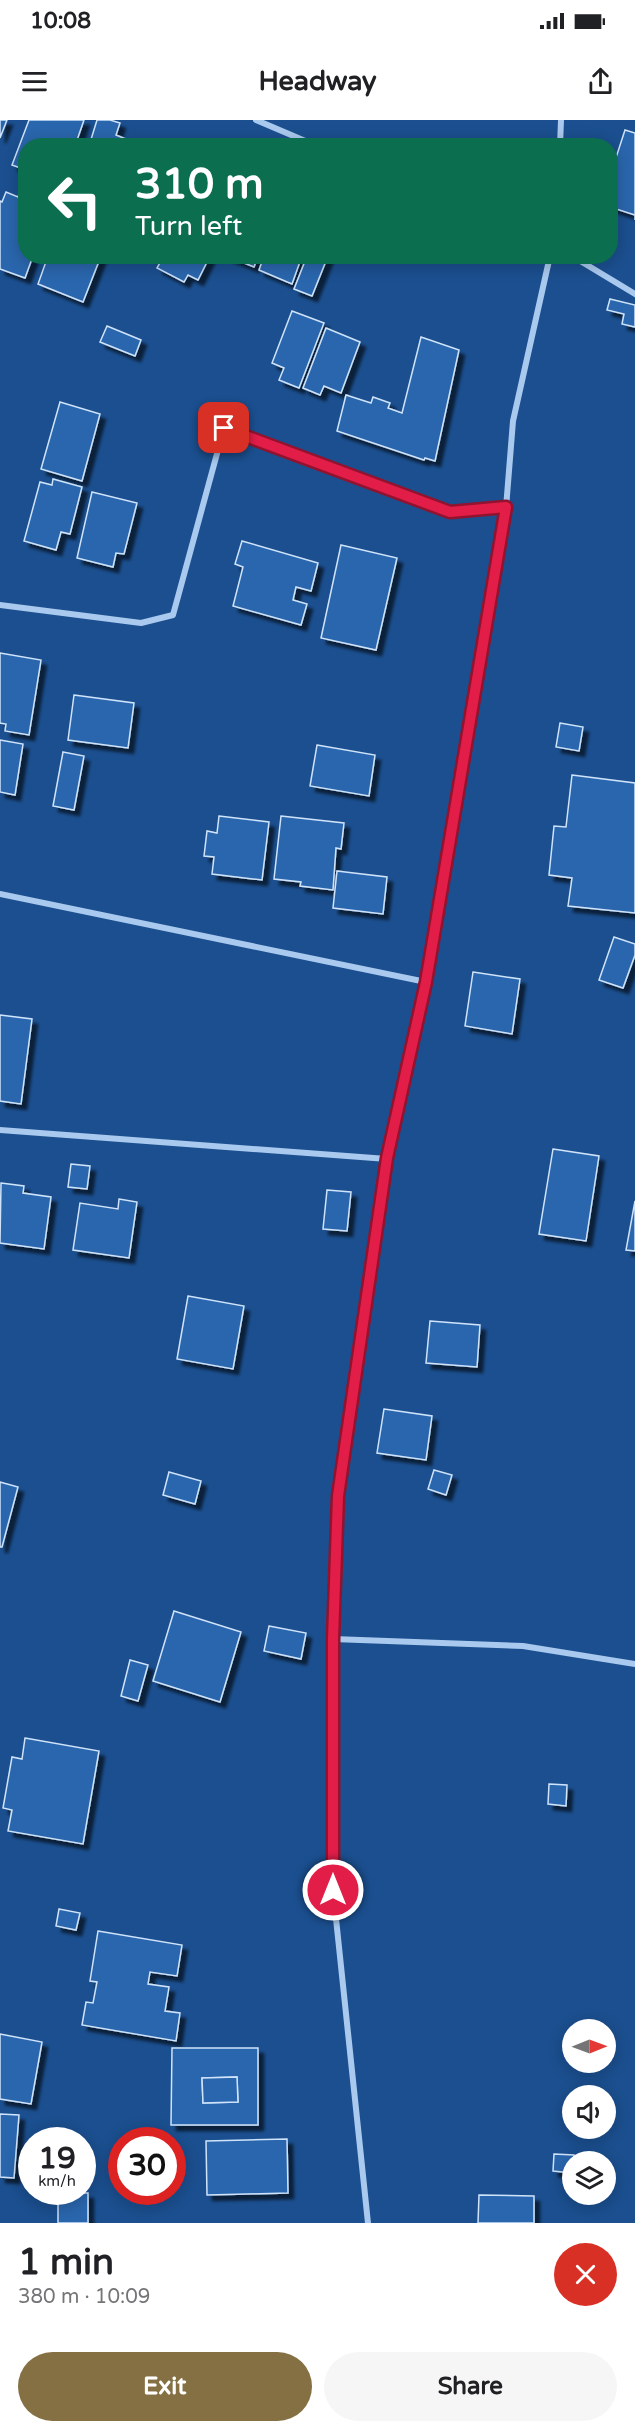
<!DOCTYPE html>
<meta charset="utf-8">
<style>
body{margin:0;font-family:"Varela Round",sans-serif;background:#f6f6f6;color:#202124;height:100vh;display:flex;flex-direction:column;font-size:22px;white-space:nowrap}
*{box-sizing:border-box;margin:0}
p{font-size:20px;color:#757577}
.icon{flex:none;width:33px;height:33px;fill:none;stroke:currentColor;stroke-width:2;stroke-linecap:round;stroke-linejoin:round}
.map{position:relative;height:2103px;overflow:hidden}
.sheet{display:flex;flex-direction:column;background:#fff;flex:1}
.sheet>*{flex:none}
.guide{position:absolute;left:18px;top:18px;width:600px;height:126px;border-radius:24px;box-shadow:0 3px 15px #0003;background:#0b6e4f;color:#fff;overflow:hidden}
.needle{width:39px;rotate:89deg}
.fabs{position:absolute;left:562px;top:1899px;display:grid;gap:12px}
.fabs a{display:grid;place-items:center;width:54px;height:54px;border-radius:50%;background:#fff;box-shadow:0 3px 15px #0003;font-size:30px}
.speed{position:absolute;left:18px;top:2007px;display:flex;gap:12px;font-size:30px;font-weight:700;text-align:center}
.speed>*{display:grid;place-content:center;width:78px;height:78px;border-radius:50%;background:#fff;box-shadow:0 3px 15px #0003;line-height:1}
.speed small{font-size:15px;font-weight:400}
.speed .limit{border:9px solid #d22;background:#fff;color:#111}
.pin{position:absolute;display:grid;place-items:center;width:51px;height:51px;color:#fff;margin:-26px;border-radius:12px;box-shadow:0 3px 9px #0006}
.me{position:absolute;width:66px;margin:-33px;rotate:0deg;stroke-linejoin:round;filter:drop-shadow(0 0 4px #0008)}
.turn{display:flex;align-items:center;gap:21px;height:126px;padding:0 18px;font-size:27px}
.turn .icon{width:78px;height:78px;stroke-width:2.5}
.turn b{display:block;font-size:42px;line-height:51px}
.round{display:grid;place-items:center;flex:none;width:63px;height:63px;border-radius:32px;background:#f6f6f6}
.head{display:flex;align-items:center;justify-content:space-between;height:102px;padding:0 18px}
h1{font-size:36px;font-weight:800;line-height:45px}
.primary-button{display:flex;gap:12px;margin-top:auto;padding:12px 18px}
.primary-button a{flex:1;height:69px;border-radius:36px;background:#847042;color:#fff;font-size:24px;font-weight:800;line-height:69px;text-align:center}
.primary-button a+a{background:#f6f6f6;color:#202124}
.status{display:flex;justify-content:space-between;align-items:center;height:42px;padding:0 30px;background:#fff;direction:ltr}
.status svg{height:16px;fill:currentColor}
header{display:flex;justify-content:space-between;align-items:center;height:78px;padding:0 18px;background:#fff;font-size:27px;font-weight:800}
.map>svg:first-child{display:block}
.building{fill:#2a66ad;stroke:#cfe3fa;stroke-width:1.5;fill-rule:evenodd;filter:url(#shadow)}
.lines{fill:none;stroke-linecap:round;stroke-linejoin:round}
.minor{stroke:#a9c9ee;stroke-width:6}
.route-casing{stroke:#92132f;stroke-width:15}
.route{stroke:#e11d48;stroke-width:10}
</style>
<div class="status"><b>10:08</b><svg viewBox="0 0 49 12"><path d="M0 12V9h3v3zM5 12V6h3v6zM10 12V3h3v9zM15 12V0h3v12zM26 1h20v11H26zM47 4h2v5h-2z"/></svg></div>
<header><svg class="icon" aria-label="menu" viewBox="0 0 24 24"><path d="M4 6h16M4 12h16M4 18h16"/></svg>Headway<svg class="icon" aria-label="share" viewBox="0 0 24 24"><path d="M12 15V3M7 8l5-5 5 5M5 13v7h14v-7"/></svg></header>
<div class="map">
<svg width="635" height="2103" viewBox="0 0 635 2103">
<defs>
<filter id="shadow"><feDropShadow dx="5.5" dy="5.5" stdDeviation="1.5" flood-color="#0009"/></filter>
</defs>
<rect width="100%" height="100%" fill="#1b4f8f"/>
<g class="building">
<polygon points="0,0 7,0 0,18"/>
<polygon points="29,0 84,0 75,26 26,26 26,50 12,45"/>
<polygon points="97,0 110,0 120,3 116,15 143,26 89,26"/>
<polygon points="625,10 635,13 635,100 635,95 610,87 610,56"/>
<polygon points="20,71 26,73 26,136 33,136 25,158 0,149 0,81 2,82 6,72 18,77"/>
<polygon points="48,136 101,136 83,182 38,164"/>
<polygon points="152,136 210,136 198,160 188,155 184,162 157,148 161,141"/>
<polygon points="227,136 258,136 254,147"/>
<polygon points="264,136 302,136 292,164 259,150"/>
<polygon points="307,136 328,136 312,176 294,169"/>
<polygon points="610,179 635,185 635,207 622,204 624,194 607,190"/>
<polygon points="292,191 324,203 299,268 279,260 284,248 272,243"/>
<polygon points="107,206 141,220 135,236 100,222"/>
<polygon points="326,208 360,222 341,273 324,266 320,275 303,268"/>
<polygon points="421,217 459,230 435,341 425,338 424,340 337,311 346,275 371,283 373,277 390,283 388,288 402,293"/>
<polygon points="60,282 100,294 82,361 41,349"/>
<polygon points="53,359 82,367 70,414 61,412 56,430 24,421 40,362 52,365"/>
<polygon points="92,372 137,383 124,434 116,433 113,447 77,438"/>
<polygon points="242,421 318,443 311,471 296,467 293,480 307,484 301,505 233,486 243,447 235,444"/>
<polygon points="341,425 397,438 376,530 321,518"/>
<polygon points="0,533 41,540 29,615 5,611 6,604 0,603"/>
<polygon points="74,575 134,583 128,628 68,620"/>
<polygon points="560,603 583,607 579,631 556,627"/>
<polygon points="0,620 23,624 15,675 0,672"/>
<polygon points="317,625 375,635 369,676 310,666"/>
<polygon points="63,632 84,636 74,690 53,686"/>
<polygon points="572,655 635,663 635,793 568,786 572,758 549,755 554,706 566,707"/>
<polygon points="219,696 269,702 262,760 212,754 214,737 204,736 207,711 217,713"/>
<polygon points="281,696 344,703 341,729 336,728 333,770 300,766 301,762 274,759"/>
<polygon points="337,751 387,757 383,794 333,788"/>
<polygon points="614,817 635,824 635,835 623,868 599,860"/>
<polygon points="473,852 520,859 512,914 465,906"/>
<polygon points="0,895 32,899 21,984 0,981"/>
<polygon points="553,1029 599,1036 586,1121 539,1114"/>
<polygon points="71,1044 90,1046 87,1069 68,1067"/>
<polygon points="1,1063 24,1066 23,1073 51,1077 44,1129 0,1123"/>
<polygon points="327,1070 351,1072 347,1111 323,1109"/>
<polygon points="119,1079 137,1082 129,1138 73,1130 80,1083 118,1089"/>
<polygon points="635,1081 635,1131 626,1130"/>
<polygon points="188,1176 244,1186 233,1249 177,1239"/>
<polygon points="430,1201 480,1205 477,1247 426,1243"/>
<polygon points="384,1289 432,1296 426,1340 377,1333"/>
<polygon points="434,1350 452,1355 446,1375 428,1369"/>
<polygon points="169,1352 201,1361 195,1384 163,1375"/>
<polygon points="0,1362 18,1367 2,1427 0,1427"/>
<polygon points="174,1491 241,1512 220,1582 153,1561"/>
<polygon points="269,1506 306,1513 301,1539 264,1531"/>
<polygon points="130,1540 148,1545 138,1581 121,1576"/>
<polygon points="25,1618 99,1631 83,1724 8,1711 12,1690 3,1688 12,1637 22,1639"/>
<polygon points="549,1664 567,1665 566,1686 548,1684"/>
<polygon points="59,1789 80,1793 76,1810 56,1806"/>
<polygon points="98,1811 182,1825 177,1856 150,1852 148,1864 169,1867 165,1891 180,1893 176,1921 82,1905 86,1882 93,1883 97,1862 90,1861"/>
<polygon points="0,1914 42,1922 31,1984 0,1979"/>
<path d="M172,1928H258V2005H171ZM237,1957L238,1982L203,1983L202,1958Z"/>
<polygon points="237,1957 238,1982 203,1983 202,1958"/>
<polygon points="0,1994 19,1995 14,2058 0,2057"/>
<polygon points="287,2019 288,2073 207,2075 206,2021"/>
<polygon points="554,2034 574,2035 572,2053 553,2051"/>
<rect x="58" y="2073" width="30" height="30"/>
<polygon points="479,2075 534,2076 534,2103 478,2103"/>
</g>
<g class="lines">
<g class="minor">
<polyline points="256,0 317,26"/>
<polyline points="560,26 561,0"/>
<polyline points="572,136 635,174"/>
<polyline points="0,485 141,503 173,495 224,308 450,392 506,388"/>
<polyline points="0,774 426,862"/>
<polyline points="0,1010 387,1039"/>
<polyline points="333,1519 523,1526 635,1544"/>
<polyline points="368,2103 333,1770 333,1519 338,1376 387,1039 426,862 506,388 513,301 550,136"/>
</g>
</g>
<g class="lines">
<g class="route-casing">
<polyline id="route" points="224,308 450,392 506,387 426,862 387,1038 338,1376 333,1519 333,1770"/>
</g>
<use href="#route" class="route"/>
</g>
</svg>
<div class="fabs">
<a><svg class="needle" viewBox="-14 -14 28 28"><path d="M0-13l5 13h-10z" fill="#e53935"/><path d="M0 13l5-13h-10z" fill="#757577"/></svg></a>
<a><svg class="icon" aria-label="sound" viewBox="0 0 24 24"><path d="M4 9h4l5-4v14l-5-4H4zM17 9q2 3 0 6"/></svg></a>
<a><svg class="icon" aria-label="layers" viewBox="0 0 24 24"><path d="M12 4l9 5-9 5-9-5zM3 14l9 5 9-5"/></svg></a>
</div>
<div class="speed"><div>19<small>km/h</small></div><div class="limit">30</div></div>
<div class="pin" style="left:224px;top:308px;background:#d93025"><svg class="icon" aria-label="arrive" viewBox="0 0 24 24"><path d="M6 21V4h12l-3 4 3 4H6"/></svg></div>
<svg class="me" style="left:333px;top:1770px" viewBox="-20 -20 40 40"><circle r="17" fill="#e11d48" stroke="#fff" stroke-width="3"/><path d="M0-11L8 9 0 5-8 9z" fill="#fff"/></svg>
<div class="guide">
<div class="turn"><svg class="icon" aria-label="left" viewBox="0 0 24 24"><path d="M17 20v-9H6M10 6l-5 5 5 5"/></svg><div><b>310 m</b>Turn left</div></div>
</div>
</div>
<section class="sheet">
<div class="head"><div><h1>1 min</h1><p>380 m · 10:09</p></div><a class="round" style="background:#d93025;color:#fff"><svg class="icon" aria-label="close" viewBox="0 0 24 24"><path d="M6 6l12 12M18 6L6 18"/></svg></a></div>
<div class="primary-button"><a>Exit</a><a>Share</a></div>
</section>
